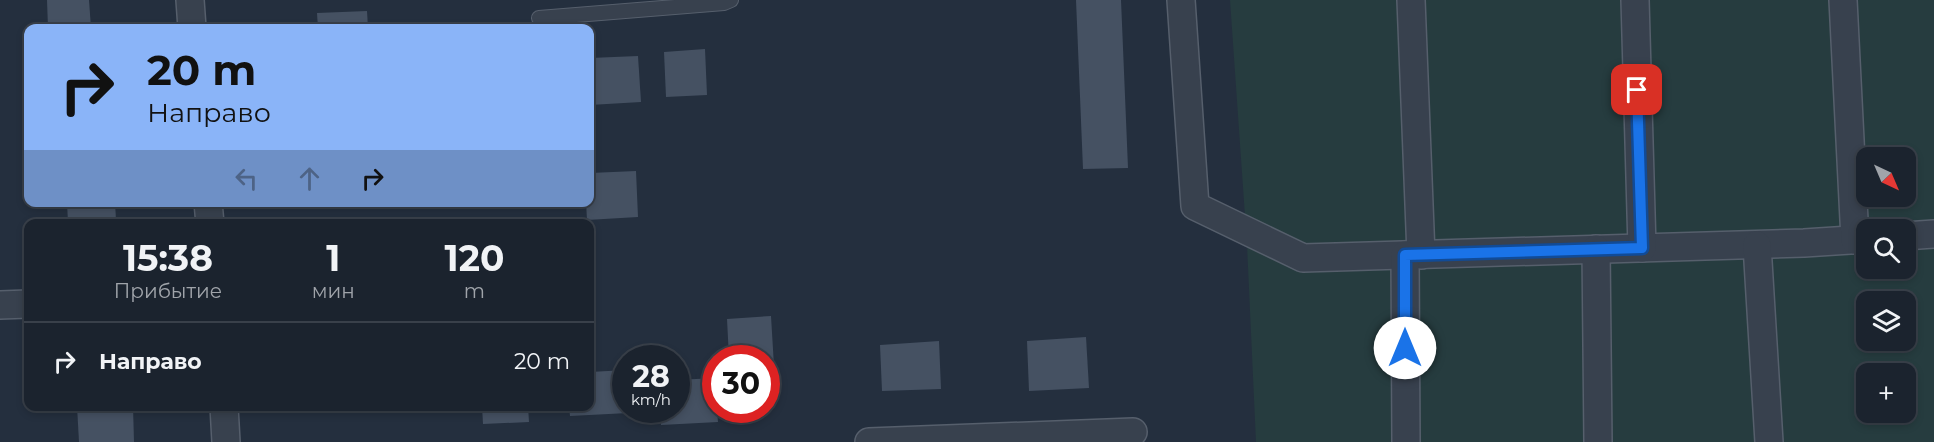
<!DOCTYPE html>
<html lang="ru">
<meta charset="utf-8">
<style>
body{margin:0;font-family:Montserrat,sans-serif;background:#242b36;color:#f1f3f6;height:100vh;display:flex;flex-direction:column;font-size:22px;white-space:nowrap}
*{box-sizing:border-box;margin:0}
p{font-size:20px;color:#a0a4aa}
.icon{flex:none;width:33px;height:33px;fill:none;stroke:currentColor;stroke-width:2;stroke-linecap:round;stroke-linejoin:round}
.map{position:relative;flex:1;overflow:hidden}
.side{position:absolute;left:24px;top:219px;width:570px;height:192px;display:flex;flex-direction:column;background:#1b232e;border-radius:12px;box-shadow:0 3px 9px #0003,0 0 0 2px #39404a}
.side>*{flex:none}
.top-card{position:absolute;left:24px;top:24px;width:570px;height:183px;border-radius:12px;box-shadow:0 3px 9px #0003,0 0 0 2px #39404a;background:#8ab4f8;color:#111;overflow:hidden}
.needle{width:39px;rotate:136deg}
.buttons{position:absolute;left:1856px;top:147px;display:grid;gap:12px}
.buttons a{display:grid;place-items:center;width:60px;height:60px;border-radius:12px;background:#1b232e;box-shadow:0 3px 9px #0003,0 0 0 2px #39404a;font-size:30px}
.speed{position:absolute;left:612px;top:345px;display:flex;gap:12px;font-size:30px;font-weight:700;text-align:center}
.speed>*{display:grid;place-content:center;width:78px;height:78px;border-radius:50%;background:#1b232e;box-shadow:0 3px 9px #0003,0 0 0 2px #39404a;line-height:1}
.speed small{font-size:15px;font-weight:400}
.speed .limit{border:9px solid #d22;background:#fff;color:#111}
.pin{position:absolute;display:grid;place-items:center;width:51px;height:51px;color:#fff;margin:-26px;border-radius:12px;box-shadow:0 3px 9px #0006}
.me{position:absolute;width:66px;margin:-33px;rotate:0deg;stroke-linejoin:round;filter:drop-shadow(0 0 4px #0008)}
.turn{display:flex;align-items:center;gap:21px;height:126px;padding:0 24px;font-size:27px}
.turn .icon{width:78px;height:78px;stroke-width:2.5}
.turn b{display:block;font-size:42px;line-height:51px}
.lanes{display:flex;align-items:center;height:57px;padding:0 24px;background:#0003;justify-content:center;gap:30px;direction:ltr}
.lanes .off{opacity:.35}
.eta{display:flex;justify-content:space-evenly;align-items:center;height:102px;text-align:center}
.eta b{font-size:36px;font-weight:700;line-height:42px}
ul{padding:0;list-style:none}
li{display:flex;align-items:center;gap:18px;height:78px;padding:0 24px;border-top:2px solid #39404a}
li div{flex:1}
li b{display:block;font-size:22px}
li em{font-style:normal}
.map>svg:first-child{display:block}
.green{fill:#263c3f;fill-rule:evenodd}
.building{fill:#455162}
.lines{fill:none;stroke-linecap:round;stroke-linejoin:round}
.lane-casing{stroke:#565f6c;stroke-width:16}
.street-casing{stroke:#565f6c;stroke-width:30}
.lane{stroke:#38414e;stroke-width:14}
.street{stroke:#38414e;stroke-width:27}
.route-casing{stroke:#114b97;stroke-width:15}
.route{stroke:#1a73e8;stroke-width:10}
</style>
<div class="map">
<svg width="1934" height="442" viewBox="0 0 1934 442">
<rect width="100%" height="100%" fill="#242f3e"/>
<path class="green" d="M1230,0H1934V442H1256L1247,245ZM1866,158H1905V196H1866ZM1866,230H1905V268H1866ZM1866,302H1905V340H1866ZM1866,374H1905V412H1866Z"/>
<g class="building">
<polygon points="47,0 89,0 91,28 48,28"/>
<polygon points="1076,0 1121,0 1128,168 1083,169"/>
<polygon points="367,11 368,28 318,28 317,13"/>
<polygon points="705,49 707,95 666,97 664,52"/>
<polygon points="638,56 641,102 590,105 590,58"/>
<polygon points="636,171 638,217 587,220 586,202 590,202 590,173"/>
<polygon points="67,202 115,202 116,220 68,223"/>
<polygon points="771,316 774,366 766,367 766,358 729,358 727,319"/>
<polygon points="1086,337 1089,388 1029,391 1027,341"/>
<polygon points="939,341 941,389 882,391 880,345"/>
<polygon points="626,370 626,410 628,410 628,413 570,416 569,406 590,406 590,372"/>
<polygon points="716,378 716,410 717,410 718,422 661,425 660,410 676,410 676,380"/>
<polygon points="77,406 133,406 134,442 79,442"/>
<polygon points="482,406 528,406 529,422 483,424"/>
</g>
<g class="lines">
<g class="lane-casing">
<polyline id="lane" points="539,18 724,3 731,0"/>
</g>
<g class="street-casing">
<g id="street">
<polyline points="190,0 192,28"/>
<polyline points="1181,0 1195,206 1303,258 1804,243 1866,239"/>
<polyline points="1411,0 1421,255"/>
<polyline points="1635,0 1642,248"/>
<polyline points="1843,0 1855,240"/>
<polyline points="208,202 210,224"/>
<polyline points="1905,236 1934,234"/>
<polyline points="1757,245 1769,442"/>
<polyline points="1596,249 1598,442"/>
<polyline points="1405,255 1406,442"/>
<polyline points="0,305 28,304"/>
<polyline points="224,406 226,442"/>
<polyline points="869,442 1133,432"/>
</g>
</g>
<use href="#lane" class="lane"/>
<use href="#street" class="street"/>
</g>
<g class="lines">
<g class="route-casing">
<polyline id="route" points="1405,348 1405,255 1642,248 1637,90"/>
</g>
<use href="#route" class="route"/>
</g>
</svg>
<div class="buttons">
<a><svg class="needle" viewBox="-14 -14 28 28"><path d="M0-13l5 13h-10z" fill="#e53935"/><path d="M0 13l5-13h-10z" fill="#a0a4aa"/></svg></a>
<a><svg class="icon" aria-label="search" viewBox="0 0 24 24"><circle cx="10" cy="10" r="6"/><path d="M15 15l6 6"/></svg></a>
<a><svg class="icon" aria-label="layers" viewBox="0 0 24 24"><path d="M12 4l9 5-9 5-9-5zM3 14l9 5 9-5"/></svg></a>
<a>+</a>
</div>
<div class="speed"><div>28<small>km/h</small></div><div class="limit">30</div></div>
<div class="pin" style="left:1637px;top:90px;background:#d93025"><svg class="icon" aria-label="arrive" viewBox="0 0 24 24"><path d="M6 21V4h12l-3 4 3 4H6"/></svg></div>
<svg class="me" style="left:1405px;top:348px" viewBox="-20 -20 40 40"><circle r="19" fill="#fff"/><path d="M0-13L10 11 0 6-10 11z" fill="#1a73e8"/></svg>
<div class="top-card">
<div class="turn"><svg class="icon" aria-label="right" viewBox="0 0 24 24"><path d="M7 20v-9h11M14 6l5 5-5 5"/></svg><div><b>20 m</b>Направо</div></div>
<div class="lanes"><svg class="icon off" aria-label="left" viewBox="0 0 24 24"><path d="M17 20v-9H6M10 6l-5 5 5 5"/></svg><svg class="icon off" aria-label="ahead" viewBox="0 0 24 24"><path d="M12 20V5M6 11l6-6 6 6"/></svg><svg class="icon" aria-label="right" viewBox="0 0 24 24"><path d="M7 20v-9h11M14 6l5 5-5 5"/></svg></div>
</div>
<section class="side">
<div class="eta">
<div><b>15:38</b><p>Прибытие</p></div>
<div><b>1</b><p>мин</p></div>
<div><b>120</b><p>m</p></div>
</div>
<ul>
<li><svg class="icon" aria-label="right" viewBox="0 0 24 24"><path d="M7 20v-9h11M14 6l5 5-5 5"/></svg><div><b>Направо</b></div><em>20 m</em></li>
</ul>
</section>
</div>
